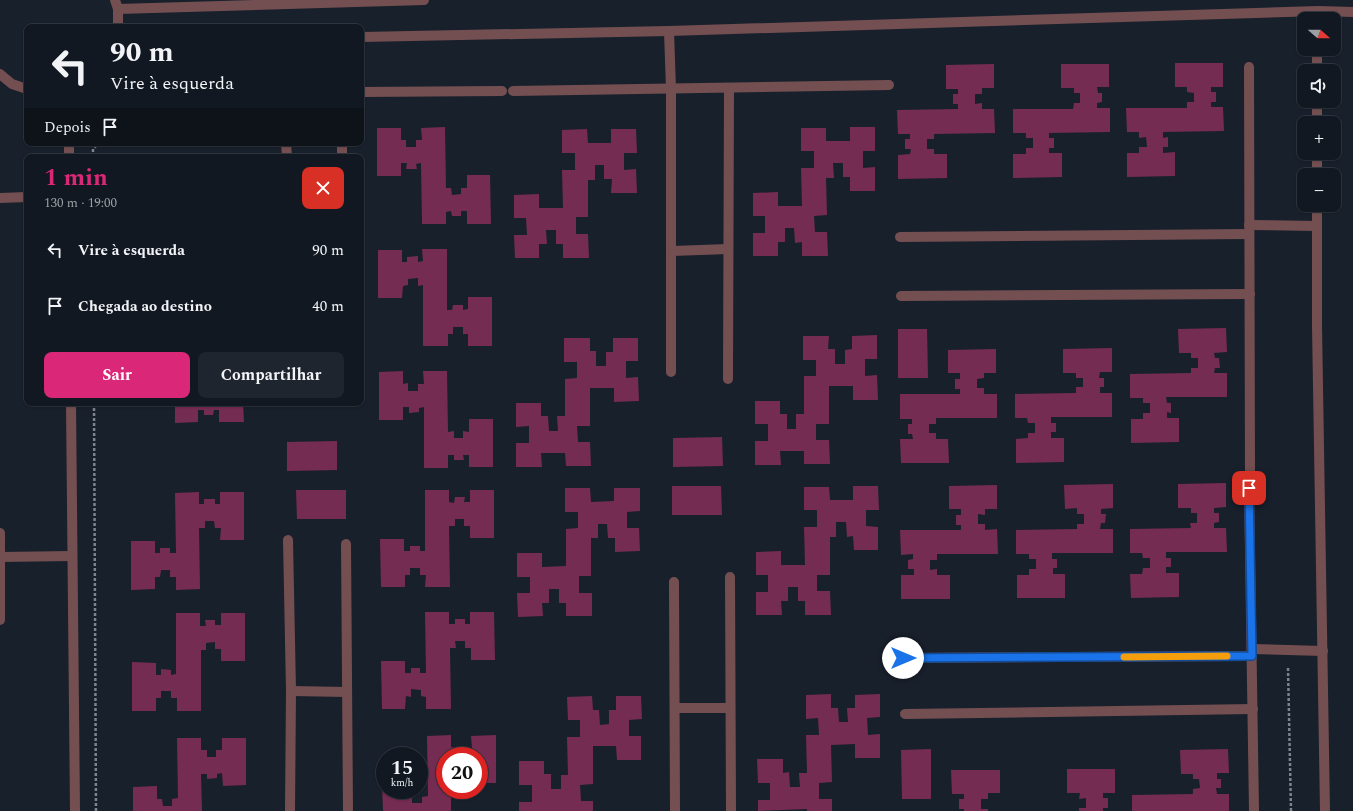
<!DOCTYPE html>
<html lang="pt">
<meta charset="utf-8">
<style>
body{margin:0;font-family:Spectral,serif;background:#1f252e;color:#f1f3f6;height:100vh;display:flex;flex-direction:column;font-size:15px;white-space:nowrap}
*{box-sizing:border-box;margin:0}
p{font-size:13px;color:#9ca0a5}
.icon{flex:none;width:22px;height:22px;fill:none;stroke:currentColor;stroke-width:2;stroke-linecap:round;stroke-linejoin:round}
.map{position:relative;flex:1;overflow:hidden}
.side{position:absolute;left:24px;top:154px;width:340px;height:252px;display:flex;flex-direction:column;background:#121821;border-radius:8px;box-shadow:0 1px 3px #0004,0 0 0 1px #31373f}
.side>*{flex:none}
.guide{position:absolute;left:24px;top:24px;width:340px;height:122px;border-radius:8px;box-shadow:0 1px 3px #0004,0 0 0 1px #31373f;background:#121821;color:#f1f3f6;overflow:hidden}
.needle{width:26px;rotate:110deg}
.buttons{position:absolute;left:1297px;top:12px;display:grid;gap:8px}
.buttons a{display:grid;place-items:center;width:44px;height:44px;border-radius:8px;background:#121821;box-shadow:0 1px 3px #0004,0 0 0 1px #31373f;font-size:20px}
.speed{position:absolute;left:376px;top:747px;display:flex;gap:8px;font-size:20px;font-weight:700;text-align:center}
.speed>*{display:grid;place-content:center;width:52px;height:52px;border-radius:50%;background:#121821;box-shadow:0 1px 3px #0004,0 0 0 1px #31373f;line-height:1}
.speed small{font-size:10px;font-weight:400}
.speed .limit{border:6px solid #d22;background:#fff;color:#111}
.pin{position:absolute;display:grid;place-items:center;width:34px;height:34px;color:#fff;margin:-17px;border-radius:8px;box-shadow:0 2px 6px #0006}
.me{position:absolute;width:44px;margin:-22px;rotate:90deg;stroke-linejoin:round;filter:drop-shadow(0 0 3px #0008)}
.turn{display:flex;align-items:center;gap:14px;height:84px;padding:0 20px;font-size:18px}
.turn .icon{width:52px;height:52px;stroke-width:2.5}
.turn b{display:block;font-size:28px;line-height:34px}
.then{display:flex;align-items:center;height:38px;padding:0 20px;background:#0003;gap:8px;font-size:15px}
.round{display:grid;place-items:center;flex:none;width:42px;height:42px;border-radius:8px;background:#1f252e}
.headline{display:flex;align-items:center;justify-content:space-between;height:68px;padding:0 20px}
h1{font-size:24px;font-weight:700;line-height:30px;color:#db2777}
.action{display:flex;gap:8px;margin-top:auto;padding:8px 20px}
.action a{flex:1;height:46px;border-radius:8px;background:#db2777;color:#fff;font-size:16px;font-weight:700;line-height:46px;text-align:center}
.action a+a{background:#1f252e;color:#f1f3f6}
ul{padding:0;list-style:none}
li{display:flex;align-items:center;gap:12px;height:56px;padding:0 20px}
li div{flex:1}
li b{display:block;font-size:15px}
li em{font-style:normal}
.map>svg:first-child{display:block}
.building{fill:#752c52}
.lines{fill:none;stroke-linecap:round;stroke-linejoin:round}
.path{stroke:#7d848d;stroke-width:2.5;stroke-dasharray:3 2;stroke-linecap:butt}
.service{stroke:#744f51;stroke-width:10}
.minor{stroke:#744f51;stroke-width:10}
.route-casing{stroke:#114b97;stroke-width:10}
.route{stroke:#1a73e8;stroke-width:7}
.slow{stroke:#f59e0b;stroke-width:7}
</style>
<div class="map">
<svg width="1353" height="811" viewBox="0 0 1353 811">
<rect width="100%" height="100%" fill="#18202c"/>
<g class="building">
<polygon points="1175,63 1223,63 1223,87 1211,87 1211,92 1216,92 1216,102 1211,102 1211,107 1223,107 1224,131 1163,132 1163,138 1168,137 1168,147 1163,147 1163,153 1175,152 1175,176 1127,177 1127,153 1139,153 1139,147 1147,147 1146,137 1139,138 1139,132 1127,132 1126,108 1187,108 1187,102 1194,102 1194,93 1187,92 1187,87 1175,87"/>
<polygon points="994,64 994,88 982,88 982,94 975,94 975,104 982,103 982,109 994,109 995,133 934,134 934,139 927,139 927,149 934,149 934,154 947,154 947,178 898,179 898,155 910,154 911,149 905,149 905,139 910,139 910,134 898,134 897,110 958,109 958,104 953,104 953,94 958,94 958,89 946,89 946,65"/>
<polygon points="1061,64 1109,64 1109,87 1097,87 1098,93 1102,93 1102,102 1097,103 1097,108 1110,108 1110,132 1049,133 1049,138 1054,138 1054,148 1049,148 1049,153 1062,153 1062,177 1013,178 1013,154 1026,154 1026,148 1033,148 1033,138 1026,138 1026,133 1013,133 1013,109 1073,109 1074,103 1080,103 1080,93 1074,93 1074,88 1061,88"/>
<polygon points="445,127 446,188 451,188 452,195 461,194 461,188 467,188 467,175 490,175 491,224 467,224 467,211 461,211 461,216 452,216 451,211 446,212 446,224 422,224 421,163 416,164 417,169 406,169 407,163 401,163 401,176 377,176 377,128 401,128 401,140 406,140 406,147 416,147 416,140 422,140 421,128"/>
<polygon points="850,127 875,127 875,151 863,151 863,168 875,167 875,191 850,191 850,177 843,177 843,163 833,163 834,178 826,178 827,215 814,216 815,232 827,232 828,256 802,256 802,242 795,243 794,228 785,228 785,242 778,242 778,256 753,256 753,233 765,233 765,216 753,216 753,193 778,192 778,206 802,206 801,168 814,168 814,151 801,151 801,128 826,128 826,141 850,141"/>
<polygon points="587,129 588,143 611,143 611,129 636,129 637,153 624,153 624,170 636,169 637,193 611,193 612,179 604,179 604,165 595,165 595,180 588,180 588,217 576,217 576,234 588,234 589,258 563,258 563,244 556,244 556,230 546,230 547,244 539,244 539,258 515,258 514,235 527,235 526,218 514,218 514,195 539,194 539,208 563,208 562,170 575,170 575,153 562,153 562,130"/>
<polygon points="422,249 447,249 447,310 452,310 453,305 463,305 463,310 468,309 468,297 492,297 492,346 468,346 468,334 463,334 463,327 453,327 453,334 448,334 448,346 423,346 423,285 418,286 418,278 408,279 408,285 403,286 402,298 378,298 378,250 402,250 402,262 407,262 407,257 418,256 418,262 423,261"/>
<polygon points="1226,328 1227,352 1214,353 1215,358 1219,358 1220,368 1215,368 1214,373 1227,373 1227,397 1166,397 1167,403 1171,403 1171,413 1167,412 1167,418 1179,418 1179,442 1131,443 1131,419 1143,419 1143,413 1150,413 1150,403 1143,403 1143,398 1130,398 1130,374 1191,373 1191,368 1198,368 1198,358 1191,358 1191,353 1179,353 1178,329"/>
<polygon points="898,329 927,329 928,378 898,378"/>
<polygon points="877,335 877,359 865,359 865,376 877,375 878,400 853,400 853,386 829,386 829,424 816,424 816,440 829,440 830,464 804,464 804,451 780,451 781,465 755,465 755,441 768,441 768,424 755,424 755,401 780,401 780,414 787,414 787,429 796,429 796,414 804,414 804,376 816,376 816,360 803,360 803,336 829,336 828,349 835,349 835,364 845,364 845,350 852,349 852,336"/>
<polygon points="564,338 590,338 590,351 596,351 596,366 606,366 606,352 613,352 613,338 638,338 638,361 626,361 626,378 638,377 639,401 614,402 614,388 590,388 590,426 577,426 578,442 590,442 591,466 566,466 565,453 541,453 542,467 516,467 516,443 529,443 529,426 516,427 516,403 541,403 541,416 548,416 549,431 558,431 557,416 565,416 565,379 577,378 577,362 564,362"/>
<polygon points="1112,348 1112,372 1100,372 1099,378 1104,378 1104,387 1100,387 1100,393 1112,393 1112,417 1051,417 1051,423 1056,423 1056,432 1051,432 1051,438 1064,438 1064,462 1016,463 1016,439 1028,438 1028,433 1035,433 1035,423 1028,423 1027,418 1015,418 1015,394 1076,393 1076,387 1083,387 1083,378 1076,378 1076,373 1063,373 1063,349"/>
<polygon points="996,349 996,373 984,373 984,378 977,379 977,388 984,388 984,394 997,394 997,418 936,418 936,424 929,424 929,433 936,433 936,439 948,439 949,463 901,463 900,439 913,439 912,434 908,434 908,424 912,424 912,419 900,419 900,394 960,394 960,389 955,389 955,379 960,379 960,373 948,373 948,350"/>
<polygon points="403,371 403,384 408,383 408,391 418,391 418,384 424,384 423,371 447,371 448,432 454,431 454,438 463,438 463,431 469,432 469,419 493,419 493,467 469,467 469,455 463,455 464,460 454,460 454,455 448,455 448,468 424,468 424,407 419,408 419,412 409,413 409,407 403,407 403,420 379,420 379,372"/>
<polygon points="175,403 243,403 244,422 219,422 219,410 214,410 213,415 204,415 204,410 198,410 198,422 175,423"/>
<polygon points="722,437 723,466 673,467 673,438"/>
<polygon points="337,441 337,470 287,471 287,442"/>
<polygon points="1226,483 1226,507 1214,508 1214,513 1219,513 1219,522 1214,523 1214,528 1226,528 1227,552 1166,552 1166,558 1171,558 1171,567 1166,567 1166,573 1179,573 1179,597 1131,598 1130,574 1142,574 1143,568 1150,568 1150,558 1143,558 1142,553 1130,553 1130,529 1191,528 1190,523 1197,523 1197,513 1191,513 1191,508 1178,508 1178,484"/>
<polygon points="1113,484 1113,508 1101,509 1101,514 1106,514 1105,523 1101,523 1100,529 1113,529 1113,553 1052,553 1052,559 1057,559 1057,568 1053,568 1053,574 1065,574 1065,598 1017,598 1017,575 1029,575 1029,569 1036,569 1036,559 1029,559 1029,554 1016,554 1016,530 1077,529 1077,524 1084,524 1084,514 1077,514 1077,508 1065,509 1064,485"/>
<polygon points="997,485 997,509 985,509 985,515 978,514 978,524 985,524 985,530 997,529 998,554 937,554 937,560 930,560 930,570 937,569 937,575 950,575 950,599 901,599 901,575 914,575 914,569 908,569 908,560 913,559 913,554 901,555 900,530 961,530 961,525 956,525 956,515 961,515 961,509 949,509 949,486"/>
<polygon points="672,486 721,486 722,515 672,515"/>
<polygon points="853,486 878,486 879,510 866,510 866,526 878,527 878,550 854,550 853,536 847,537 846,522 836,522 836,537 830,537 830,575 817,575 817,591 830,591 831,615 805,615 805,601 798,601 798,587 788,587 788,601 781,601 782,615 756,615 756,592 768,592 768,575 756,575 756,552 781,551 781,565 805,565 804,527 817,527 817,510 804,510 804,487 829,487 830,500 853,500"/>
<polygon points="565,488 590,488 591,502 614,501 614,488 640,488 640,511 627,512 627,528 639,528 640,551 615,552 615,538 608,538 607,524 598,524 598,538 591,538 591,576 579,576 579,593 592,593 592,616 566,616 566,603 559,603 559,589 549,589 549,603 542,603 543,616 518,617 517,593 530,593 530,577 517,577 517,553 542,553 542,567 566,566 566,529 578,528 578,512 565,512"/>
<polygon points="296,490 346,490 346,519 297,519"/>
<polygon points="425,490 449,490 449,502 454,503 455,497 465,497 464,502 470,502 470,490 494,490 494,538 470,538 470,526 464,526 464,519 455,519 455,526 449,526 450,587 425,587 426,575 420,575 420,568 410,568 410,575 405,575 405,587 381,587 380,539 404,539 404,551 410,551 410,546 420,546 420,551 425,551"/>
<polygon points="199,492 199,504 204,504 204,499 215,499 215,504 220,504 220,492 244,492 244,540 220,540 221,528 215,528 214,521 205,521 205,528 199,528 200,589 176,590 176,577 170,577 170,570 161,570 160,577 155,577 155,589 131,590 131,541 155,541 155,553 160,553 160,548 170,548 170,553 176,553 175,493"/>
<polygon points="425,612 449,612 449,624 455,624 455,619 465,619 465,624 470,624 470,612 494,612 495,660 471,660 471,648 465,648 465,641 455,641 456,648 450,648 451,709 426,709 426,697 421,696 421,690 411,689 411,697 406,696 405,709 382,709 381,661 405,661 405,673 411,673 411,668 420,668 420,673 426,673"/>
<polygon points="176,613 200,613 200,626 206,626 205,620 215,620 215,625 221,625 221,613 245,613 245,661 221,661 221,649 215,649 215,642 206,643 206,650 201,650 201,711 177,711 177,698 171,698 171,691 161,691 161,698 156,698 156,711 132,711 132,662 156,663 156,675 161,675 161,669 171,670 171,675 176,674"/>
<polygon points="831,694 831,708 838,708 839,722 848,722 847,708 855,708 855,695 880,694 880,717 867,718 868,735 880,734 880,758 855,758 855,744 831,745 832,782 819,783 819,799 832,799 832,811 807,811 807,809 758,811 758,800 770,800 770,783 758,783 757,759 783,759 783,773 789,772 790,787 800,787 799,773 807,773 806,735 819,735 818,718 806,719 806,695"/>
<polygon points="592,696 593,710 599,710 600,725 609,724 609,710 616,710 616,696 641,696 642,719 629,720 629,736 641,736 641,760 617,760 616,746 593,746 593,784 580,785 581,801 593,801 593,811 519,811 519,802 532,802 532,785 519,785 519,761 544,761 544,774 551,774 551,789 561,789 561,775 568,775 567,737 580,737 580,720 568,720 567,697"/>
<polygon points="451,735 451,747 456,748 457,754 466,754 466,748 472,748 471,736 496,735 496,783 479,783 479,756 445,756 445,790 451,790 451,811 383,811 382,784 385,784 385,790 406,790 407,797 412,797 412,803 422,803 422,797 428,796 427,736"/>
<polygon points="177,738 201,738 201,750 207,750 207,757 216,757 216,750 222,750 222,738 246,738 246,785 223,786 222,773 217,774 217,778 207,779 207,774 201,774 202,811 133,811 133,787 157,786 157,799 162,799 163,806 172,806 172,799 178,798"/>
<polygon points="931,749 931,799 902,799 901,750"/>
<polygon points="1228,749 1229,773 1217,773 1217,779 1221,779 1221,788 1216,788 1217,794 1229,794 1229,811 1132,811 1132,795 1193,794 1193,789 1200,788 1199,779 1193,779 1193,774 1181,774 1180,750"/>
<polygon points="1067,769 1115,769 1115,793 1103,793 1103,798 1108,798 1108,808 1103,808 1103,811 1079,811 1079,808 1086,808 1086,798 1079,799 1080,793 1067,793"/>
<polygon points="951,770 1000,770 1000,793 988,793 988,799 981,799 981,809 988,809 988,811 964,811 964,809 959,809 959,799 964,799 964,794 952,794"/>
</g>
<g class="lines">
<g class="path">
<polyline points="93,157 93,149 99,143"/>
<polyline points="94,403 96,811"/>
<polyline points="1288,668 1291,811"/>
</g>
<g class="service">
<polyline points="669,31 671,89 671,372"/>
<polyline points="1249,67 1250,474"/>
<polyline points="513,91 889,85"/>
<polyline points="361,92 502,91"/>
<polyline points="286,143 287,157"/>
<polyline points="342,157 342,143"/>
<polyline points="1249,225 1317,226"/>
<polyline points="900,237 1249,234"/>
<polyline points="672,251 728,249"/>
<polyline points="901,296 1250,294"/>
<polyline points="728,379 729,89"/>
<polyline points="1249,488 1254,811"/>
<polyline points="288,540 291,691 290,811"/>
<polyline points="346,544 348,811"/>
<polyline points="730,577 731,811"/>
<polyline points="674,582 675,811"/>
<polyline points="1252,649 1323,651"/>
<polyline points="903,658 1252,656"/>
<polyline points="291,691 346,692"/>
<polyline points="675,708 730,708"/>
<polyline points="905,714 1253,709"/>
</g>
<g class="minor">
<polyline points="115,0 118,9 118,27"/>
<polyline points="118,9 424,0"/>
<polyline points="361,37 669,31 1318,11 1353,12"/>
<polyline points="1317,71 1317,49"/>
<polyline points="0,74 12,84 27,89"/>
<polyline points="1317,123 1317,101"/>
<polyline points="69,157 69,143"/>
<polyline points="1317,175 1317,153"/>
<polyline points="0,198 27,197"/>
<polyline points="1317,205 1317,326 1325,811"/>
<polyline points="71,403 75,811"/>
<polyline points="0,533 0,620"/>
<polyline points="0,557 72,556"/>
</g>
</g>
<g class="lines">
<g class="route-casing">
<polyline id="route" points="903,658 1252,656 1249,488"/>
</g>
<use href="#route" class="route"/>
<polyline class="slow" points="1124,657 1227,656"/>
</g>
</svg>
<div class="buttons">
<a><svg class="needle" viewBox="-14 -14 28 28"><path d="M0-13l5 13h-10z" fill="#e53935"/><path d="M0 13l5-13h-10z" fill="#9ca0a5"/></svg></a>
<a><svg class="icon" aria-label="sound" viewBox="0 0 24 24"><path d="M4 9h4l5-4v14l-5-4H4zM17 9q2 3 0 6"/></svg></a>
<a>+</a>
<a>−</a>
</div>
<div class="speed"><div>15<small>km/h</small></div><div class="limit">20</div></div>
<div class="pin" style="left:1249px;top:488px;background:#d93025"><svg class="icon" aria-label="arrive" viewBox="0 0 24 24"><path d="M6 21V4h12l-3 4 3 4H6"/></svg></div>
<svg class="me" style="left:903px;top:658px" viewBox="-20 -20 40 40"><circle r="19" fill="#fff"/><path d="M0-13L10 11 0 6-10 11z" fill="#1a73e8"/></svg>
<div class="guide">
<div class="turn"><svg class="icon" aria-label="left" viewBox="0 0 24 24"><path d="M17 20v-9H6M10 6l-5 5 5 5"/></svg><div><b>90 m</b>Vire à esquerda</div></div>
<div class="then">Depois<svg class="icon" aria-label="arrive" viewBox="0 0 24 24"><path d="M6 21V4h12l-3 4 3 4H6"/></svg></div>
</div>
<section class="side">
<div class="headline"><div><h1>1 min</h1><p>130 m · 19:00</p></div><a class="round" style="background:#d93025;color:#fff"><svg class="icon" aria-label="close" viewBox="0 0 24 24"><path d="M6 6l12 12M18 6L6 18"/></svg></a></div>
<ul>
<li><svg class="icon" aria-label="left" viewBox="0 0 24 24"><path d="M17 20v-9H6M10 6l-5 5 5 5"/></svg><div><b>Vire à esquerda</b></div><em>90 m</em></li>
<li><svg class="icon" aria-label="arrive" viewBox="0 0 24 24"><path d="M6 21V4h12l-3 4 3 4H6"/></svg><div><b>Chegada ao destino</b></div><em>40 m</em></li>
</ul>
<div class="action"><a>Sair</a><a>Compartilhar</a></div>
</section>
</div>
